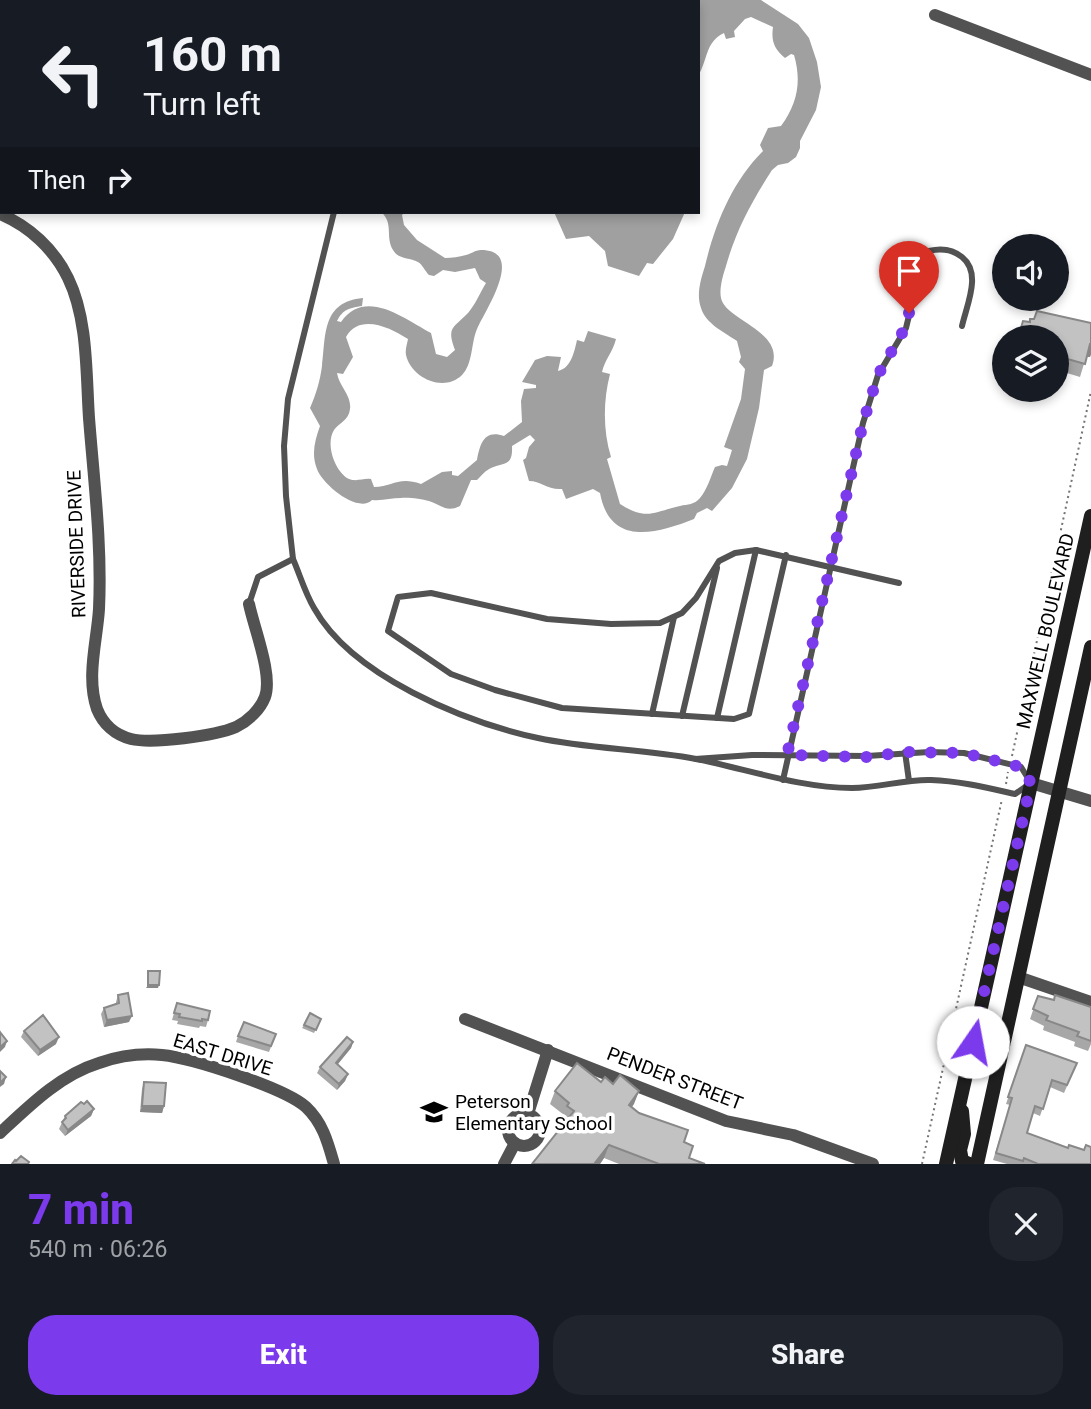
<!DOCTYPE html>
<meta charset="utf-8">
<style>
body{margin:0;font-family:Roboto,sans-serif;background:#20242c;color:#f1f3f6;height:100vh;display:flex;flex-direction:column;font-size:26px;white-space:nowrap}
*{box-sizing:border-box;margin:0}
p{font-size:23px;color:#9ea1a6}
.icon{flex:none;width:38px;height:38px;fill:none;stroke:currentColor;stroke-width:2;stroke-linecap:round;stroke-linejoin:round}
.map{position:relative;height:1164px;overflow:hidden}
.panel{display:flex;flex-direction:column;background:#171b24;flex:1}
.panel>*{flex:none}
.hud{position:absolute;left:0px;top:0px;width:700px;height:214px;box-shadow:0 4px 10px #0003;background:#171b24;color:#f1f3f6;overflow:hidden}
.tools{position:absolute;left:992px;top:234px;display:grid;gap:14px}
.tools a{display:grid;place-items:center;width:77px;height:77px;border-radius:50%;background:#171b24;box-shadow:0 4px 10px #0003;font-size:35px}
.pin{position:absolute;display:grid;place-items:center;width:60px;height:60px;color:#fff;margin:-72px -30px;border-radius:50% 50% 50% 0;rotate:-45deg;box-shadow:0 0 7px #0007}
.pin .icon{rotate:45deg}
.me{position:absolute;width:77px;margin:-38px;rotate:12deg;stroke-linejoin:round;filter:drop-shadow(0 0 5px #0008)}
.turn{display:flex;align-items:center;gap:24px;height:147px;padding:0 28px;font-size:32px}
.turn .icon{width:91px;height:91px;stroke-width:2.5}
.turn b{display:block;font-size:49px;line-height:60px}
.then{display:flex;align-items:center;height:66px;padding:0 28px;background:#0003;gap:14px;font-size:26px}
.round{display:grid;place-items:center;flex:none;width:74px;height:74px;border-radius:28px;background:#20242c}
.summary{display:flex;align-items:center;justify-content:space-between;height:119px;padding:0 28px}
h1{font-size:42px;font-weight:800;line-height:52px;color:#7c3aed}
.cta{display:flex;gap:14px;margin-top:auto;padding:14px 28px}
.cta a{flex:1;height:80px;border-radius:28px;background:#7c3aed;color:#fff;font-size:28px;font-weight:800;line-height:80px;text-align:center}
.cta a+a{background:#20242c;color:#f1f3f6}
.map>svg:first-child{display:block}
.water{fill:#a0a0a0}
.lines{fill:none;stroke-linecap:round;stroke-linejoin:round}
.path{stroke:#747474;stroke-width:2;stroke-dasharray:2 3.5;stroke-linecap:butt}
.lane{stroke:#525252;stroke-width:6}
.street{stroke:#525252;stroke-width:12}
.secondary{stroke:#1f1f1f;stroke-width:14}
.wall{fill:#a7a7a7}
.shaded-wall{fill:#888}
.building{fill:#c2c2c2;stroke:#888;stroke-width:2}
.route{stroke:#7c3aed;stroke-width:12;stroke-dasharray:0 21.6}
.labels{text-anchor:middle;stroke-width:7;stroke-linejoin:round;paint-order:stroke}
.street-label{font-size:19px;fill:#000;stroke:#fff}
.poi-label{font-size:19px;fill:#000;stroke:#fff;text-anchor:start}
</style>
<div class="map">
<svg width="1091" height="1164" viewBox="0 0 1091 1164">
<rect width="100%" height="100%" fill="#fff"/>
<g class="water">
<path d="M654,0H761L798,24L809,38L817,62L821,87L816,110L800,141V148L796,157L788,163L778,165L772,170C752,201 736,230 726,266C723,275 719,289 721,298C725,320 785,331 772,366L764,370L759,408L747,459L732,488L712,511L707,508L697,513L694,519C656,534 610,547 600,493L593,489L566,499L562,489C547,490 541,481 529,481L523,460L526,458L529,447L535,440L530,435L512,446C513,467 504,462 491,468C486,470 481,476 477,480H471L460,506C446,513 442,505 429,501C422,499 408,497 401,498C391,498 383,501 372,500C358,514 322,484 317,469C311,454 315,440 320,426L310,408C316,394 320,381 322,366C326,334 322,302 363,298L362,306C350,308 343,309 337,321L341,322C365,287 405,319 431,333L436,354L447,357L455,350C446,326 454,328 468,313C475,305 480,293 486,283L480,279L475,268L455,272L443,270L434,276L429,275C425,271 422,264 418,262C409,257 399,260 393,250C385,237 394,223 381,212H405L402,215L404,225L417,240L445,258C452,258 459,257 466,255C471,254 475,250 481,250C527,250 484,312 477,329C471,343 473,364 462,375C444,393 411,378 406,355C405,350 407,344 408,339C390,327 359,313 346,337L353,357L343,374L337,373C339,386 352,396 350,409C349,420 339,423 334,430C325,444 335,472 349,479C357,482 363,478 371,479L374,487C393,487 398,476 421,484L442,472L452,471V475L458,476L477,460C480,444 484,429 504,436L522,422L521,401L524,389L536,388V385L522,382L535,360L547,356L561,357L558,371C571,368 574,353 577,340L584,342L588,331L616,339C613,352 605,359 602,372L610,374C603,401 603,431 611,457L607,459L620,504C647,521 653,512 680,506C688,504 694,505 700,498C707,490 711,476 715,467L722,465L727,466L732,450L724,447L741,399L745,369L739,362L741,357L737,341C724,332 706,324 701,308C696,294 701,279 705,266C715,224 732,182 763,151L760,145L768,128L781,126C797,104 802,82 794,55L791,54L785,58C774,49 771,41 773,27L751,17L745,19L734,31L735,37L726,39L724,33C705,42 708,60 698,76V2H652Z"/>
<polygon points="554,212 685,212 673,239 653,264 647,263 639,276 608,266 605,251 589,236 566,239"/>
</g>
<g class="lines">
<g class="path">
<polyline points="1012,756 1091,391"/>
<polyline points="1006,784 1008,772"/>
<polyline points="922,1164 1002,799"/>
</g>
<g class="lane">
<polyline points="495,2 501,0"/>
<polyline points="786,555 749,714 734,719 562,708 495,690 451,674 388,631 398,597 431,593 547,619 611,624 660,623 682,613 696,598 719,561 735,553 756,550 899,583"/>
<polyline points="293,559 286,496 284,446 288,399 334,212"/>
<path d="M249,604L258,577L293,559C300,575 305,593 314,608C352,676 464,722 538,738C589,749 644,749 696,759C747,769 800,788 852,788C879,788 905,779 931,780C960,781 988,788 1015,794L1031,783L1021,767L964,753L929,752L867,756L752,755L695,759"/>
<polyline points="652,714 674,617"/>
<polyline points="682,716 717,568"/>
<polyline points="717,718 756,550"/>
<polyline points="905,752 909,781"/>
<path d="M783,780L863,423L878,375L906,328L921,266L929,251C941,248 952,249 962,257C982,273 967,304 962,326"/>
</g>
<g class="street">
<polyline points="935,15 1091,75"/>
<path d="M0,214C29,226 54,249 68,278C88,319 86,373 89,418C94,482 102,545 99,609C97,641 86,677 97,709C103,724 115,735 131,739C153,744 215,736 236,727C248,721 260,710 265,697C273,675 254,628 249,604"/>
<polyline points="1031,783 1091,801"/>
<polyline points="1018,977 1091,1002"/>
<polyline points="465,1019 726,1121 793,1135 873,1164"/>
<circle cx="524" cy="1130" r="16"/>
<polyline points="528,1114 548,1050"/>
<path d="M0,1133C29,1106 60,1075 99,1063C119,1056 141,1053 162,1055C192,1058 285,1088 306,1107C323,1123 328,1143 334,1164"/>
<polyline points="504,1164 515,1143"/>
</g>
<g class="secondary">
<polyline points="962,1111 964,1134 960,1150 962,1161 969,1164"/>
<polyline points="946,1164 1091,516"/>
<polyline points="977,1164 1091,647"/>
</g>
</g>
<g class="wall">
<polygon points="1023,321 1029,322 1091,323 1091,354 1090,357 1086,357 1080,377 1057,370 1057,338 1017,338"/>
<polygon points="118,995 129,1022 104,1027 101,1014 104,1008 116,1004 116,1002"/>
<polygon points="1038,996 1091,1007 1091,1044 1088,1051 1074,1046 1075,1042 1043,1030 1044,1026 1030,1019"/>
<polygon points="177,1003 208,1020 206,1027 200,1026 199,1028 177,1024 178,1021 172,1020"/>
<polygon points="321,1019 314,1033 302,1028 304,1025"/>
<polygon points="24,1031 56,1044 38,1056 21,1037"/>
<polygon points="276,1034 269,1052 236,1042 238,1036"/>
<polygon points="353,1042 351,1048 337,1065 348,1074 345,1081 337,1090 317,1073 320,1067"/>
<polygon points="1026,1045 1074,1070 1064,1093 1050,1087 1040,1116 1033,1113 1027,1133 1068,1148 1084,1150 1091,1164 1007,1164 993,1160 1010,1105 1006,1104"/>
<polygon points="144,1082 164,1106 162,1113 140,1112 142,1089"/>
<polygon points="601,1082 613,1084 639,1091 632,1107 639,1113 684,1142 689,1158 705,1164 619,1164 604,1158 600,1164 532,1164 565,1122 562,1119 564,1115 550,1104 555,1091"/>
<polygon points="94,1109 91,1116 65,1136 59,1129 65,1116"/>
</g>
<g class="shaded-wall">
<polygon points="1090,344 1091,344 1091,354 1090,357 1085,357"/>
<polygon points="148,985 159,985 158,988 146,988"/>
<polygon points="132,1016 129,1022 104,1027 107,1020"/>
<polygon points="59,1037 56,1044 38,1056 40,1050"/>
<polygon points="7,1041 5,1047 0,1052 0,1047"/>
<polygon points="353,1042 351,1048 333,1070 336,1063"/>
<polygon points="348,1074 345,1081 337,1090 339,1084"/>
<polygon points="6,1077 4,1084 0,1087 0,1083"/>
<polygon points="639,1091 634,1104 624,1118 629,1105"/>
<polygon points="142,1106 164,1106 162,1113 140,1112"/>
<polygon points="94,1109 91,1116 65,1136 68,1130"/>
<polygon points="609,1145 604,1158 600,1164 594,1164"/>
</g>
<g class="building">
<polygon points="1037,311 1091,323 1091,344 1090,344 1085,364 1057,356 1057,338 1018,338 1023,321 1030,322 1030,319 1034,319"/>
<polygon points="148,971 160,971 159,985 148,985"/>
<polygon points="128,993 132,1016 107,1020 104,1008 119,1003 118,995"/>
<polygon points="1055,995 1091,1007 1091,1041 1077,1036 1079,1032 1046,1020 1048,1016 1033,1009 1038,996 1054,1000"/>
<polygon points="177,1003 210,1011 208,1020 202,1019 202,1021 179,1017 180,1014 174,1013"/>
<polygon points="310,1013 321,1019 316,1030 304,1025"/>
<polygon points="43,1015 59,1037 40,1050 24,1031"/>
<polygon points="244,1022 276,1034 271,1046 238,1036"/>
<polygon points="0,1032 7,1041 0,1047"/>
<polygon points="347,1037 353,1042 336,1063 348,1074 339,1084 320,1067"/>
<polygon points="1026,1045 1077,1063 1067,1085 1052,1080 1043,1109 1035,1106 1027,1133 1068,1148 1069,1145 1084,1150 1086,1145 1091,1147 1091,1164 1038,1164 1024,1158 1023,1161 996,1153 1012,1098 1008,1097"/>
<polygon points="577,1063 601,1082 605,1077 613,1084 620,1075 639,1091 629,1105 639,1113 688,1130 684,1142 693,1146 689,1158 705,1164 659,1164 609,1145 594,1164 532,1164 574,1111 567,1106 569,1103 555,1091"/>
<polygon points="0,1071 6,1077 0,1083"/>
<polygon points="144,1082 166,1083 164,1106 142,1106"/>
<polygon points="87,1101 94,1109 68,1130 62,1122 66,1118 65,1116 81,1102 84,1104"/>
<polygon points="21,1156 29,1162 28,1164 12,1164 15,1160 16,1161"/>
</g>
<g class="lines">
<polyline class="route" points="909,313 905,328 878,375 863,423 787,755 867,757 905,752 964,753 1021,767 1031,783 973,1042"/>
</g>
<defs>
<g id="school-bare" transform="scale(2.1)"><path d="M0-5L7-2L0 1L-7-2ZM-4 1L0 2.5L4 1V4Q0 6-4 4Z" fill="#000" stroke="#fff" stroke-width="2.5" paint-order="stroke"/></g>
</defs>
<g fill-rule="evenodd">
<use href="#school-bare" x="434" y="1112"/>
</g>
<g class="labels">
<g class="street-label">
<text transform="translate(76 544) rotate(-92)" y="7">RIVERSIDE DRIVE</text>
<text transform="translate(1045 631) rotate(-77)" y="7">MAXWELL BOULEVARD</text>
<text transform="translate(223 1054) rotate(17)" y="7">EAST DRIVE</text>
<text transform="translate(675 1078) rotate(21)" y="7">PENDER STREET</text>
</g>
<g class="poi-label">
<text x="455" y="1108">Peterson<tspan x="455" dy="22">Elementary School</tspan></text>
</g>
</g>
</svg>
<div class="tools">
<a><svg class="icon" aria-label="sound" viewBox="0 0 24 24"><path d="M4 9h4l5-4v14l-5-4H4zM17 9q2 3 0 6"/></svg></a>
<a><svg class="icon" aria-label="layers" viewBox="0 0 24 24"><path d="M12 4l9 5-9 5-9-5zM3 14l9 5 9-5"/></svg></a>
</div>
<div class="pin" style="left:909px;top:313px;background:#d93025"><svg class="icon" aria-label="arrive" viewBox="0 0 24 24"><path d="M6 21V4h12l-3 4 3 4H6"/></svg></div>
<svg class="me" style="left:973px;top:1042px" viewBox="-20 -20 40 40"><circle r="19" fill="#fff"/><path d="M0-13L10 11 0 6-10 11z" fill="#7c3aed"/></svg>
<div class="hud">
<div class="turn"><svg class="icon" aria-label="left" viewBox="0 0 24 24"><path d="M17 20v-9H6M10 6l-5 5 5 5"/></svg><div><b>160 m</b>Turn left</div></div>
<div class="then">Then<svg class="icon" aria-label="right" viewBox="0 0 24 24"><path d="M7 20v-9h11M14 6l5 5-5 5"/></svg></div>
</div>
</div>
<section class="panel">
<div class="summary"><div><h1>7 min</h1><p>540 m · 06:26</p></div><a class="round"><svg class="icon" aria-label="close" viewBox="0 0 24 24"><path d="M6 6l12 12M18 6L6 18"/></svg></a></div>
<div class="cta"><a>Exit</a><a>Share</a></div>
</section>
